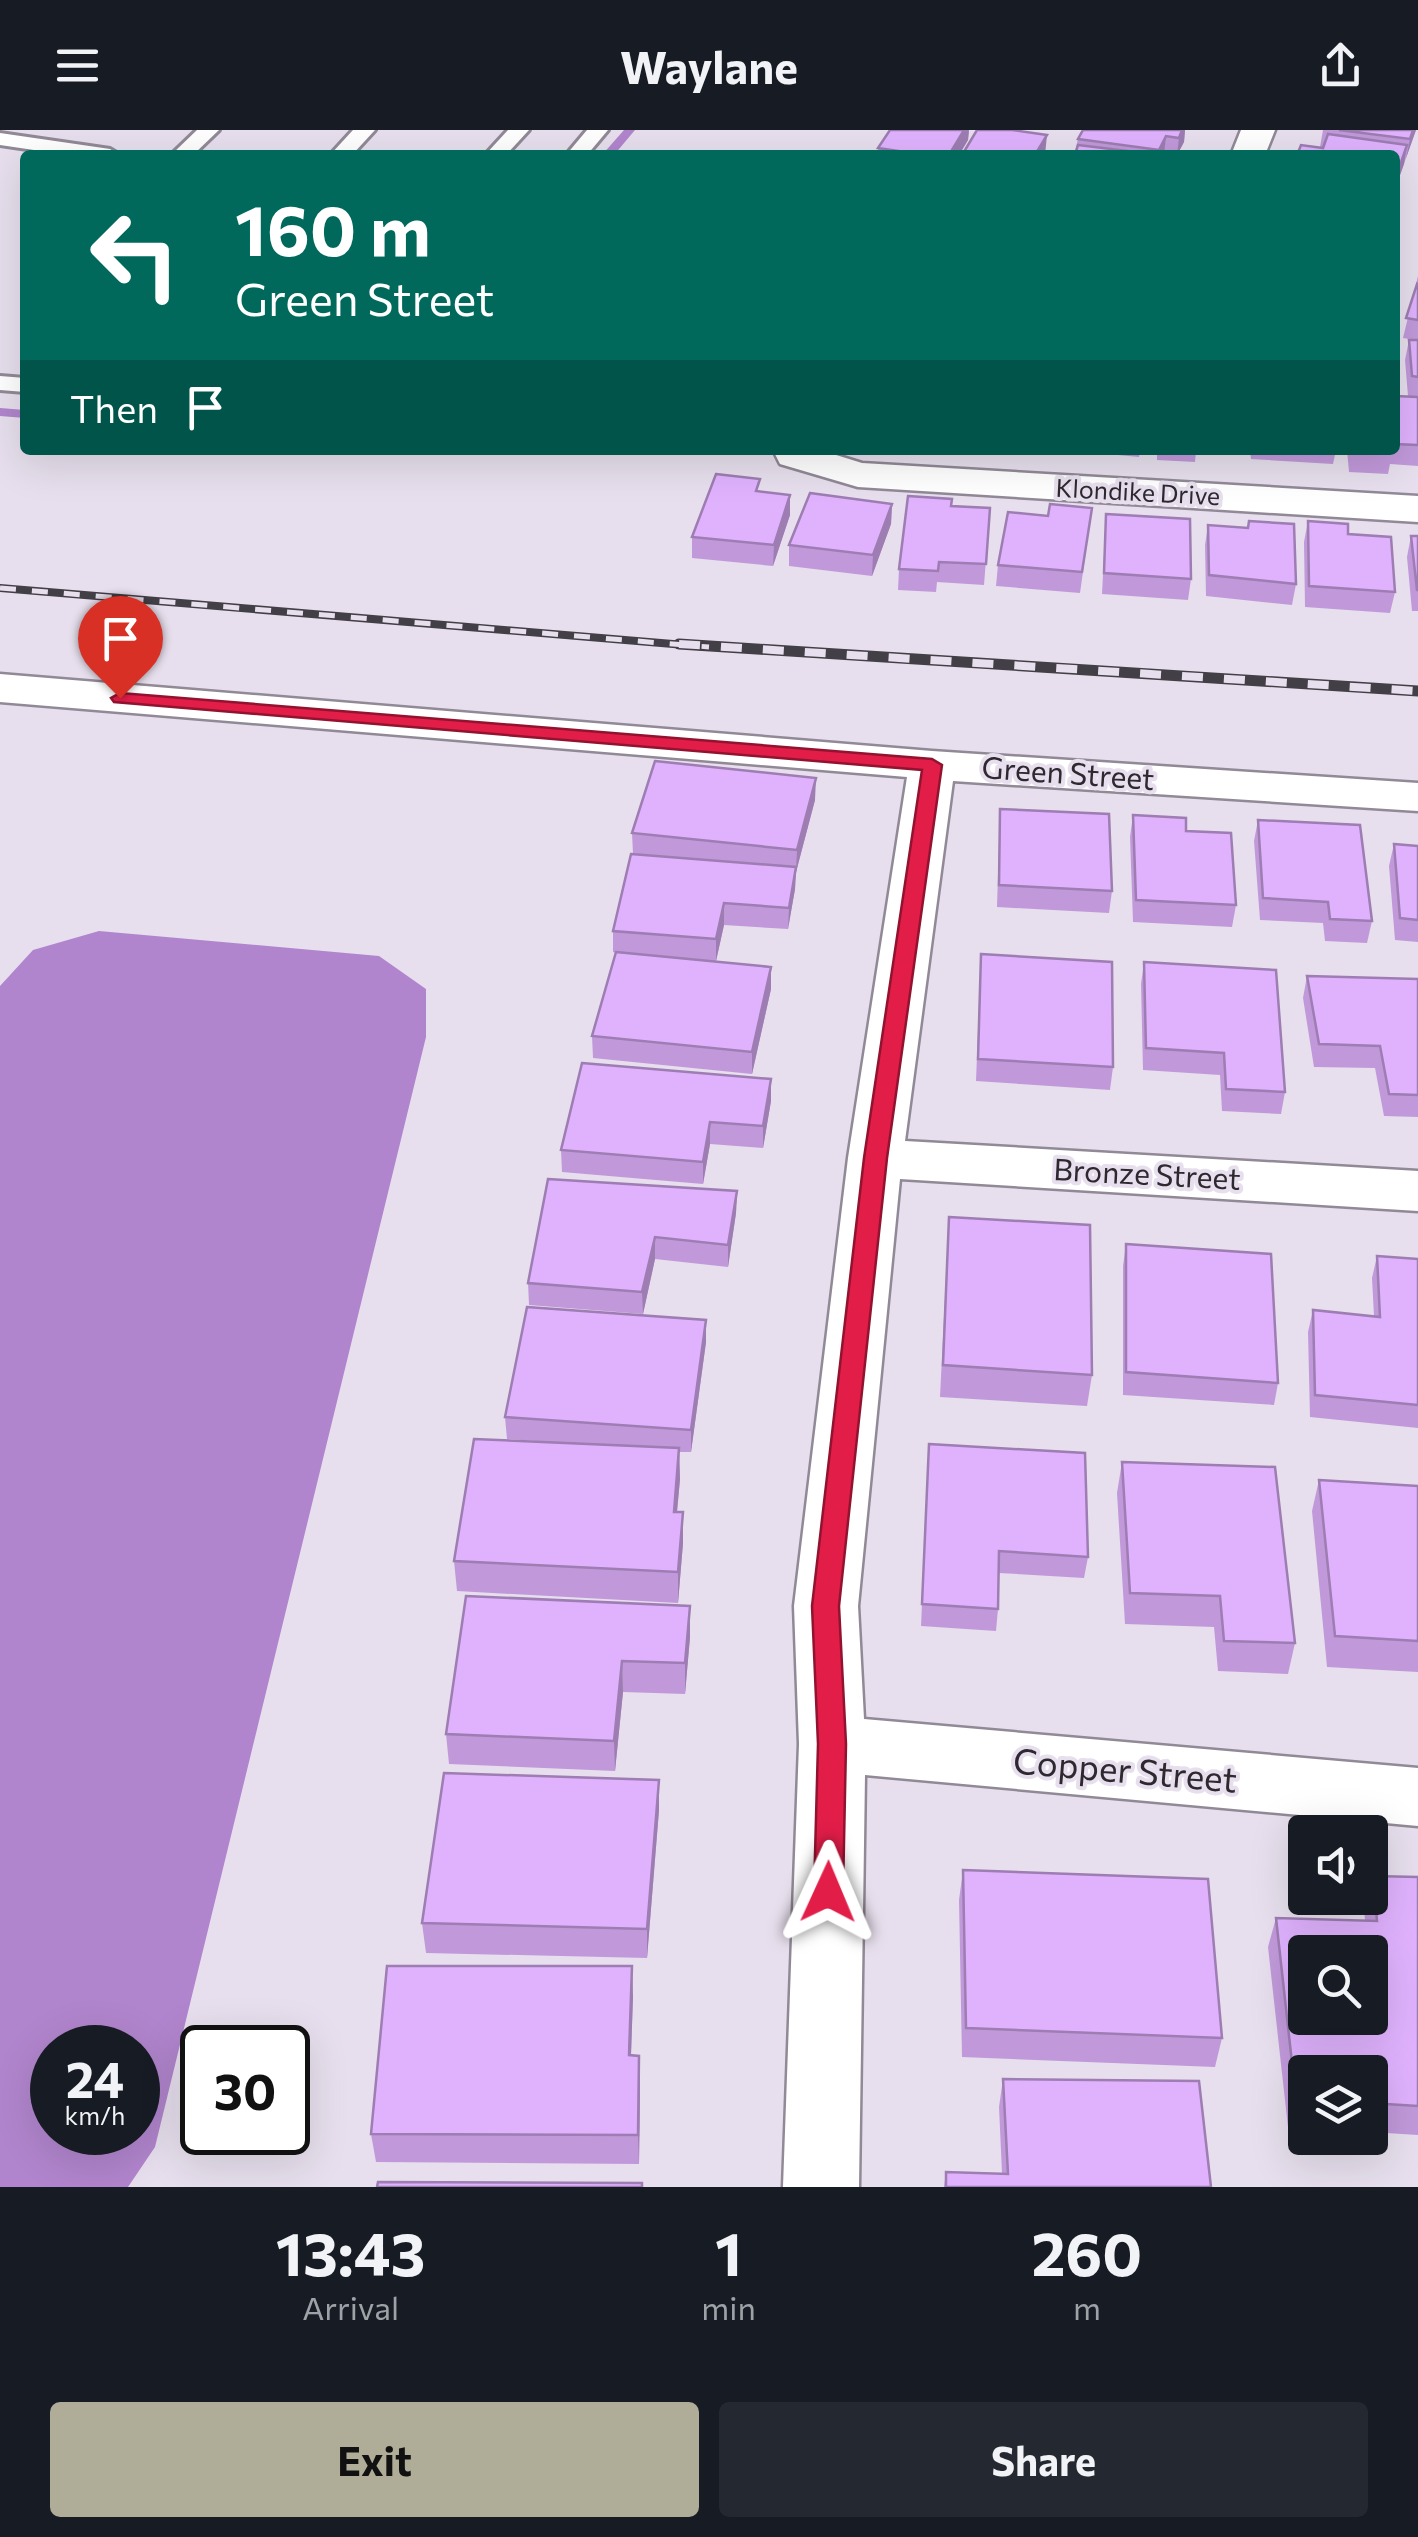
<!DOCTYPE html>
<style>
body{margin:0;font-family:Commissioner,sans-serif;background:#242831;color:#f1f3f6;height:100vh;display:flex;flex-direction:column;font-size:38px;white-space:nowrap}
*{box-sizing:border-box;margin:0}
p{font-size:32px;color:#9ea1a6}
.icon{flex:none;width:55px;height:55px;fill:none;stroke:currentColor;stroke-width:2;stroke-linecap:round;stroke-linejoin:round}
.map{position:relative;height:2057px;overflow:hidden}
.details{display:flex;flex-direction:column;background:#171b24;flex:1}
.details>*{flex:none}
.banner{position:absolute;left:20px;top:20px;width:1380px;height:305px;border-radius:10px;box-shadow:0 10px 40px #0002;background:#00695c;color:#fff;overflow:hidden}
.tools{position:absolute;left:1288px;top:1685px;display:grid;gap:20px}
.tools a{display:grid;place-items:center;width:100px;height:100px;border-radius:10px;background:#171b24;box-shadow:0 10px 40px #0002;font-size:50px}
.speed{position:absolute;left:30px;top:1895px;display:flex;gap:20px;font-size:50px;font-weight:700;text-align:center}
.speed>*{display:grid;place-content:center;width:130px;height:130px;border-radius:50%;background:#171b24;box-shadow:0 10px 40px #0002;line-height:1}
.speed small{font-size:25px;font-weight:400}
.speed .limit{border:5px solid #111;border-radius:15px;background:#fff;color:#111}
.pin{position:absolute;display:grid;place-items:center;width:85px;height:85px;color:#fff;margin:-102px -42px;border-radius:50% 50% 50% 0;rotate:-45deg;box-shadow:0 0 10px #0007}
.pin .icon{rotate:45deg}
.me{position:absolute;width:110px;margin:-55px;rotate:1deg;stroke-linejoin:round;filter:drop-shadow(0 0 8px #0008)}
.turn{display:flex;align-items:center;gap:35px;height:210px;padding:0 50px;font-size:45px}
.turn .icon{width:130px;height:130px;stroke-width:2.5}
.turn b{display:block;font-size:70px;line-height:85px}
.then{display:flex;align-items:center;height:95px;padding:0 50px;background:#0003;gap:20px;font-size:38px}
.eta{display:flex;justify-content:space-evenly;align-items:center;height:170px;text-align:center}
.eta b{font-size:60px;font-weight:700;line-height:70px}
.action{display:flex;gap:20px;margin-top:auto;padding:20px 50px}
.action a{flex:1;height:115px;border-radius:10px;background:#afad97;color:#111;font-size:40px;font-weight:700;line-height:115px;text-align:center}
.action a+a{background:#242831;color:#f1f3f6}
header{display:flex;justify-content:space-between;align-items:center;height:130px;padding:0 50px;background:#171b24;font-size:45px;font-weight:700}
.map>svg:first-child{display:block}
.water{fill:#b185cd;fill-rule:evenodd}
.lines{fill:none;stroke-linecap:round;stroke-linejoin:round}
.stream{fill:#b185cd;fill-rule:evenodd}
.service-casing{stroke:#918996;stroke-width:6}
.minor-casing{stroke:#918996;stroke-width:5}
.service{fill:#fff;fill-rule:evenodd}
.minor{fill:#fff;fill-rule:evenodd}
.rail-far1-casing{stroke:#433f46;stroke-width:8}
.rail-casing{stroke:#433f46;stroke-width:11}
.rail-far1{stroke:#e7dfed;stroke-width:5;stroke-dasharray:16;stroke-linecap:butt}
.rail{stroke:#e7dfed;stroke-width:8;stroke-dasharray:21;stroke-linecap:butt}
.wall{fill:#c199da}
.shaded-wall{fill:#9d7db2}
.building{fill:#e0b2fe;stroke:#9d7db2;stroke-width:2.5;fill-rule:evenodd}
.route{fill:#e11d48;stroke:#92132f;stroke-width:2.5}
.labels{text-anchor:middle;stroke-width:8;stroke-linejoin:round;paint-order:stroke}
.far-street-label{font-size:25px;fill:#2d292f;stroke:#e7dfed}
.street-label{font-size:30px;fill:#2d292f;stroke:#e7dfed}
.near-street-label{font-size:35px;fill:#2d292f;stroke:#e7dfed}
</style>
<header><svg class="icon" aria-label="menu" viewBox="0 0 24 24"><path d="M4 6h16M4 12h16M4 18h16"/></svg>Waylane<svg class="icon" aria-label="share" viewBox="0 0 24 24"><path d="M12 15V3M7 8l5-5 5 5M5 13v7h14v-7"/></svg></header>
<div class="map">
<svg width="1418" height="2057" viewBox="0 0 1418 2057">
<rect width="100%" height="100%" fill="#e7dfed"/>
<path class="water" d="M99,801L379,826L426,859V907L155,2017L128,2057H0V856L33,820ZM52,1918H138V2002H52Z"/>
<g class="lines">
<g class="stream">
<polygon points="624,0 635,0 614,25 602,25"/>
<polygon points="0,278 25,280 25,288 0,286"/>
</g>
<g class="service-casing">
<g id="service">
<polygon points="197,0 219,0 193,25 171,25"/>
<polygon points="353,0 375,0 352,25 330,25"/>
<polygon points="508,0 529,0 506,25 485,25"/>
<polygon points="587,0 608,0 587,25 566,25"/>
<polygon points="0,3 110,19 120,25 68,25 0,15"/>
<polygon points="0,246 25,248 25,262 0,260"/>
</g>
</g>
<g class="minor-casing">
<g id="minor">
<polygon points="1241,0 1275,0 1265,25 1231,25"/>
<polygon points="773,320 820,320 862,333 1418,366 1418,392 858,357 780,334"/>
<polygon points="0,544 932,621 1418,653 1418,681 953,651 905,1011 1418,1041 1418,1081 900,1049 858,1476 864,1589 1418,1638 1418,1696 865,1645 859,2057 783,2057 799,1614 794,1476 848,1028 907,647 0,572"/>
</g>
</g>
<use href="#service" class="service"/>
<use href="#minor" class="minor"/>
<g class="rail-far1-casing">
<polyline id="rail-far1" points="0,458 709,517"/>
</g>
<g class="rail-casing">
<polyline id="rail" points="679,514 1418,561"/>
</g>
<use href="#rail-far1" class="rail-far1"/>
<use href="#rail" class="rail"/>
</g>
<g class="wall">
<polygon points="890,0 969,0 968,10 959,25 878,25 878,18"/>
<polygon points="1185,0 1184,12 1177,25 1074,25 1078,9"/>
<polygon points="1323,0 1416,0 1395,59 1395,25 1297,25 1320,17"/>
<polygon points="1418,146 1418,336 1390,334 1388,344 1349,342 1347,320 1395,320 1395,266 1408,266 1405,230 1409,210 1415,210 1403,208"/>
<polygon points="1098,320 1140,320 1139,327 1097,323"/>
<polygon points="1157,320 1239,320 1238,324 1196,322 1195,332 1157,330"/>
<polygon points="1250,320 1336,320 1333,334 1251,329"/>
<polygon points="760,362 790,365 790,385 773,436 692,428 692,407"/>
<polygon points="892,374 891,394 872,446 789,436 789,415"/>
<polygon points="952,376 990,378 984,455 937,452 936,462 898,460 899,439"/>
<polygon points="1092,378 1080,463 996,456 998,435 1048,386"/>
<polygon points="1106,384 1191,449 1188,470 1102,464"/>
<polygon points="1308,391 1348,404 1395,462 1390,483 1305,477 1304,412"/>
<polygon points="1208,395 1296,454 1292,475 1206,466 1205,415"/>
<polygon points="1411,406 1418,406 1418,481 1412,481 1407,427"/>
<polygon points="815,670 796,742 795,759 788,799 724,795 716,831 670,827 771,859 752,944 593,928 592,906 616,823 613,822 613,801 633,724 632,703"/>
<polygon points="1000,679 1112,761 1109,783 997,777"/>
<polygon points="1133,685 1186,701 1236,775 1232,797 1133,792 1130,707"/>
<polygon points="1258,690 1372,791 1367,813 1325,811 1323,793 1260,790 1254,711"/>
<polygon points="1394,714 1418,716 1418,812 1395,810 1389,736"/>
<polygon points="981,824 1113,937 1110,960 976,951"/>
<polygon points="1144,832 1285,962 1281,984 1222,981 1220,945 1143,940 1141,854"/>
<polygon points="1307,846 1418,849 1418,987 1384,986 1375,938 1314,937 1303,868"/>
<polygon points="771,949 771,971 763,1018 710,1014 703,1054 562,1042 561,1020"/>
<polygon points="737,1061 736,1083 728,1137 655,1129 643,1184 529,1175 528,1153"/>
<polygon points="949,1087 1092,1245 1087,1276 940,1267"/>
<polygon points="1126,1114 1278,1253 1274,1275 1123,1265 1123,1136"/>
<polygon points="1377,1126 1418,1129 1418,1298 1310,1287 1308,1202 1313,1180 1374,1186 1372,1148"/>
<polygon points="706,1190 706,1212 691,1322 679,1322 680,1349 677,1382 683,1382 683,1413 678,1473 457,1461 454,1431 565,1313 507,1309 505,1287"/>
<polygon points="929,1314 1088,1427 1084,1448 999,1443 998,1479 996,1501 921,1496"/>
<polygon points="1122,1332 1295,1513 1288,1544 1218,1541 1214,1497 1125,1494 1117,1363"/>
<polygon points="1319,1350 1418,1356 1418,1542 1327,1537 1312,1381"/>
<polygon points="690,1476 690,1507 685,1564 623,1562 615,1641 449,1634 446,1604"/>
<polygon points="659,1650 659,1680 647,1828 426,1823 422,1793"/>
<polygon points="963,1740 1222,1908 1215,1937 962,1927 959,1770"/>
<polygon points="1373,1746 1418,1747 1418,2005 1370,2002 1370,1942 1305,1942 1305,1998 1288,1997 1268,1817 1276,1788 1365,1791 1364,1776 1366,1768 1370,1768 1370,1756"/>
<polygon points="633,1866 631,1925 640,1954 639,2034 376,2032 371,2004"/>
<polygon points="1003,1949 1211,2057 944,2057 946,2042 1002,2043 999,1977"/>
</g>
<g class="shaded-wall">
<polygon points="964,0 969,0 968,10 959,25 949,25"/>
<polygon points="1182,0 1185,0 1184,12 1177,25 1179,8"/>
<polygon points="1413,0 1416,0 1406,28 1410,9"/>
<polygon points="1047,5 1045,25 1035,25"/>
<polygon points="1166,6 1164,25 1159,25 1159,20"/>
<polygon points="1407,15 1404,34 1395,59 1397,44"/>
<polygon points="790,365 790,385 773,436 774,415"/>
<polygon points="892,374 891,394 872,446 873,425"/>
<polygon points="816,648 815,670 796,742 797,720"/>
<polygon points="796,737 795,759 788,799 789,778"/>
<polygon points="724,773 724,795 716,831 716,809"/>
<polygon points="771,837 771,859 752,944 752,922"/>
<polygon points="771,949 771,971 763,1018 763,996"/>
<polygon points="710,992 710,1014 703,1054 703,1032"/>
<polygon points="737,1061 736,1083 728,1137 728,1115"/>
<polygon points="655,1107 655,1129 643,1184 642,1162"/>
<polygon points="706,1190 706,1212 691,1322 691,1300"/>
<polygon points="679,1318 680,1349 674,1413 674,1382"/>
<polygon points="683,1382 683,1413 678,1473 678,1442"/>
<polygon points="690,1476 690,1507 685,1564 685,1533"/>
<polygon points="622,1531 623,1562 615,1641 614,1611"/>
<polygon points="659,1650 659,1680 647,1828 647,1799"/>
<polygon points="632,1836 633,1866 630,1954 629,1925"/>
<polygon points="639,1926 640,1954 639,2034 638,2005"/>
</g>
<g class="building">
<polygon points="890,0 964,0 949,25 925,25 878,18"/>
<polygon points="977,0 1012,0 1047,5 1035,25 962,25"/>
<polygon points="1083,0 1182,0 1179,8 1166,6 1159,20 1078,9"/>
<polygon points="1339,0 1413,0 1410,9"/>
<polygon points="1328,4 1407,15 1397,44 1395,43 1395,25 1297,25 1301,15 1323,18"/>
<polygon points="1078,15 1160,25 1075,25"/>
<polygon points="1417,154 1418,155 1418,190 1406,188"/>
<polygon points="1409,210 1418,210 1418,247 1412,246"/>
<polygon points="1395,266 1418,267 1418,315 1395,314"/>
<polygon points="1353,320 1392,320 1392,323 1353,321"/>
<polygon points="716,344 760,349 756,361 790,365 774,415 692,407"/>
<polygon points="810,363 892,374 873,425 789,415"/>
<polygon points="908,366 952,369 951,376 990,378 986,434 939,432 938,441 899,439"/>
<polygon points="1050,374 1092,378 1082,442 998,435 1008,382 1048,386"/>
<polygon points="1106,384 1190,389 1191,449 1104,443"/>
<polygon points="1249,391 1294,394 1296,454 1209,445 1208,395 1248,398"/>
<polygon points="1308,391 1348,394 1348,404 1391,407 1395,462 1309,456"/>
<polygon points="1411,406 1418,406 1418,460 1417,460"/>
<polygon points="655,631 816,648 797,720 632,703"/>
<polygon points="1000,679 1109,684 1112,761 999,755"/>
<polygon points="1133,685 1186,688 1186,701 1231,703 1236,775 1136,770"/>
<polygon points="1258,690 1360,695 1372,791 1330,789 1328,772 1263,768"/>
<polygon points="1394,714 1418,716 1418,790 1400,788"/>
<polygon points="631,724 796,737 789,778 724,773 716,809 613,801"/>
<polygon points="616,822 771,837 752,922 592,906"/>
<polygon points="981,824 1112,832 1113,937 978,929"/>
<polygon points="1144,832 1276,840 1285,962 1226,959 1224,923 1146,918"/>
<polygon points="1307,846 1418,849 1418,965 1389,964 1380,916 1319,914"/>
<polygon points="582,933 771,949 763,996 710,992 703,1032 561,1020"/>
<polygon points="548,1049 737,1061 728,1115 655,1107 642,1162 528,1153"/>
<polygon points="949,1087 1090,1095 1092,1245 943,1235"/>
<polygon points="1126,1114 1271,1124 1278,1253 1126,1242"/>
<polygon points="1377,1126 1418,1129 1418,1275 1315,1265 1313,1180 1380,1187"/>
<polygon points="527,1177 706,1190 691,1300 505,1287"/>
<polygon points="474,1309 679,1318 674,1382 683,1382 678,1442 454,1431"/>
<polygon points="929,1314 1085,1323 1088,1427 999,1421 998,1479 922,1474"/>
<polygon points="1122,1332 1275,1337 1295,1513 1224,1511 1220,1466 1130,1463"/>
<polygon points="1319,1350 1418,1356 1418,1511 1335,1506"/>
<polygon points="466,1466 690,1476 685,1533 622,1531 614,1611 446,1604"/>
<polygon points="444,1643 659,1650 647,1799 422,1793"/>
<polygon points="963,1740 1208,1749 1222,1908 966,1898"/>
<path d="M1373,1746L1418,1747V1976L1370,1973V1942H1305V1969H1296L1276,1788L1377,1791ZM1305,1822H1370V1888H1305Z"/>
<polygon points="387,1836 632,1836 629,1925 639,1926 638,2005 371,2004"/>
<polygon points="1003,1949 1199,1951 1211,2057 946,2057 946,2042 1008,2044"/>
<polygon points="378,2052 642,2053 642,2057 377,2057"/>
</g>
<polygon class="route" points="120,563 932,629 942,635 887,1028 839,1476 846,1614 843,1762 839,1771 828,1774 818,1771 814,1762 818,1614 812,1476 864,1028 922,640 114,572 111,568"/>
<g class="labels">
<g class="far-street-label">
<text transform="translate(1138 362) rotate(3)" y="9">Klondike Drive</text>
</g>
<g class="street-label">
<text transform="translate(1068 644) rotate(4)" y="10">Green Street</text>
<text transform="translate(1147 1045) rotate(3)" y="10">Bronze Street</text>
</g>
<g class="near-street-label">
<text transform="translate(1125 1641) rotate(5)" y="12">Copper Street</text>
</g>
</g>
</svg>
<div class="tools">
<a><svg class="icon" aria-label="sound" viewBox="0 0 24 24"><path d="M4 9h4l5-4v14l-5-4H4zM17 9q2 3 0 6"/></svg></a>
<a><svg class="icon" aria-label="search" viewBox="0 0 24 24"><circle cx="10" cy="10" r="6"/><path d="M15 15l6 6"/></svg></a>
<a><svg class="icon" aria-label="layers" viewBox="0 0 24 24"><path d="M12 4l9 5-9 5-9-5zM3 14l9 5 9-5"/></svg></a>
</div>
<div class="speed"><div>24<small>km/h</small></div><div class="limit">30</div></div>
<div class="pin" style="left:120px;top:568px;background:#d93025"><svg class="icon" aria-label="arrive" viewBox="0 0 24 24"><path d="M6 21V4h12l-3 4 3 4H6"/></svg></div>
<svg class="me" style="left:828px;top:1762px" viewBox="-20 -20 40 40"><path d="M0-17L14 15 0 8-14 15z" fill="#e11d48" stroke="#fff" stroke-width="4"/></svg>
<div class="banner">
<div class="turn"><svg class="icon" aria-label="left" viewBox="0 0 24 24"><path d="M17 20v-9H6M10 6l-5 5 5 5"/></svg><div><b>160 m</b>Green Street</div></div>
<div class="then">Then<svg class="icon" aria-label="arrive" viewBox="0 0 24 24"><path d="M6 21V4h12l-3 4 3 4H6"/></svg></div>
</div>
</div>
<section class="details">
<div class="eta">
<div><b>13:43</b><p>Arrival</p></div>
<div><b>1</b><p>min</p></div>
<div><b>260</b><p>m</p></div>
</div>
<div class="action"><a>Exit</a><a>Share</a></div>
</section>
